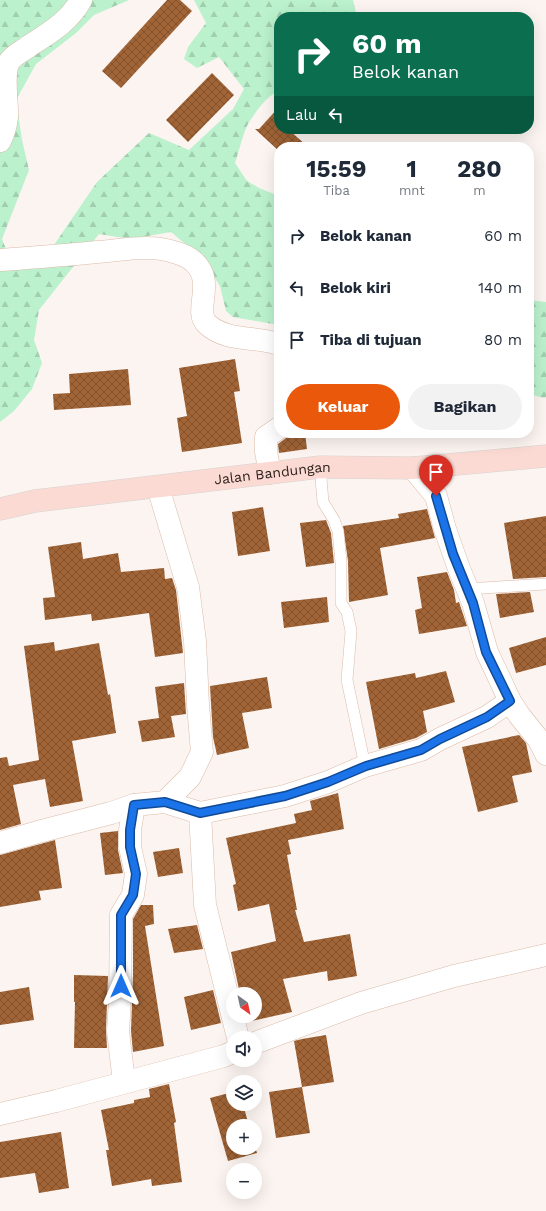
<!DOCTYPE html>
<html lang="id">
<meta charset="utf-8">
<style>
body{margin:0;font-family:"Work Sans",sans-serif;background:#f2f2f3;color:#1f2937;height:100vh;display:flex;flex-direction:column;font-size:15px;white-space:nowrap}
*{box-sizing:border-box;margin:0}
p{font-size:13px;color:#747a83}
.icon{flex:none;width:22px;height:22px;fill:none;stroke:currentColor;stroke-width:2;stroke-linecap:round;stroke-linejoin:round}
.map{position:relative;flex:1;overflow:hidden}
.panel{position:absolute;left:274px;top:142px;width:260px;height:296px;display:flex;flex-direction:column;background:#fff;border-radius:16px;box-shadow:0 4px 16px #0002}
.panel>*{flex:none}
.hud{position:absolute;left:274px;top:12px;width:260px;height:122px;border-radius:16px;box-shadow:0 4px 16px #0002;background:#0b6e4f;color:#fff;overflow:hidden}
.needle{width:26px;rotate:147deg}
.controls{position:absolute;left:226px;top:987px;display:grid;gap:8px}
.controls a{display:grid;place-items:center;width:36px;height:36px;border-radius:50%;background:#fff;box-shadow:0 4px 16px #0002;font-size:20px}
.pin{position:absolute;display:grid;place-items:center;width:34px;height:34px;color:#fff;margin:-41px -17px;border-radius:50% 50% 50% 0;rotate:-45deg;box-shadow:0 0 4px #0007}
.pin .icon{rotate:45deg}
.me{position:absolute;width:44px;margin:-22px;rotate:0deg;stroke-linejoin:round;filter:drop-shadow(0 0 3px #0008)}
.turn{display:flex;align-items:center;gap:14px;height:84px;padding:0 12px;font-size:18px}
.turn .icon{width:52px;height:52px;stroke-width:2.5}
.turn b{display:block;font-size:28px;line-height:34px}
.then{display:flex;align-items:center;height:38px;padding:0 12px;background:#0003;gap:8px;font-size:15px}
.eta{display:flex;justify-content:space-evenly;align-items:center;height:68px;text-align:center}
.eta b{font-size:24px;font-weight:700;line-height:28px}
.action{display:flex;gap:8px;margin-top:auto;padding:8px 12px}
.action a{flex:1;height:46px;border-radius:24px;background:#ea580c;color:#fff;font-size:16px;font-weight:700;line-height:46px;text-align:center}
.action a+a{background:#f2f2f3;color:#1f2937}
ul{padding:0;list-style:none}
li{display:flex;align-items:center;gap:12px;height:52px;padding:0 12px}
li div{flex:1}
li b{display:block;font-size:15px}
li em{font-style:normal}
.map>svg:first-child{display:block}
.forest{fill:url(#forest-firs)}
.building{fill:url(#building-cross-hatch)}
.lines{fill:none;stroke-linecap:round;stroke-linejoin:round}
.lane-casing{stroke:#dbbba9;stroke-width:12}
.street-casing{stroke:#dbbba9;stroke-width:23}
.primary-casing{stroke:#d5d3d1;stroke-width:23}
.lane{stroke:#fff;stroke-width:11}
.street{stroke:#fff;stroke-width:22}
.primary{stroke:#fbdad3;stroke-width:22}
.route-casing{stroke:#114b97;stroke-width:10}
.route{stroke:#1a73e8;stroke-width:7}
.labels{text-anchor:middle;stroke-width:3.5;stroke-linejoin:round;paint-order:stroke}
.street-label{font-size:14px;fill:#2e221b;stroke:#fff}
</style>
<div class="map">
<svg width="546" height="1211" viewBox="0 0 546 1211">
<defs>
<pattern id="forest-firs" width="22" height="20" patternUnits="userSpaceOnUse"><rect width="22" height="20" fill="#bbf1cd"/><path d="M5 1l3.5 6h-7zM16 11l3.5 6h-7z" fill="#a1ceaf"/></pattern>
<pattern id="building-cross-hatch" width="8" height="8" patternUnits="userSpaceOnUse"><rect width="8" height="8" fill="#a06436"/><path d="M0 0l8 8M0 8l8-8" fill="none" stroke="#83522d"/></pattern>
</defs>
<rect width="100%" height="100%" fill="#fbf4f0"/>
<g class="forest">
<path d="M0,0H129L94,15L76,33L36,64L16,100L22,140L29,170L2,239L14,269L41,264L97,182L149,133L189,150L233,109L244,89L219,57L197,68L184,59L188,47L206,23L194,0H353L357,17H279V91C268,94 252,116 247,126C242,137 239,151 235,163L247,181L259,188L279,196V325L233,317L226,311L220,286L201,257L171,232L130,239L99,234L39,310L34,340L42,363L32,389L14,411L0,422Z"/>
<polygon points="529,300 546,302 546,397 544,398 529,394"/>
</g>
<g class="building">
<polygon points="167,0 180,0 192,11 121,88 102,71"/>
<polygon points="212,73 234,95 188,142 166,120"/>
<polygon points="279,107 279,129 288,129 308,147 279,147 279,151 255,129 259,129"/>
<polygon points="235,359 240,391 234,392 242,443 182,452 177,418 187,416 179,368"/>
<polygon points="128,369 131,405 54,410 53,394 70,393 69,374"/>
<polygon points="290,433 305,433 307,449 279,453 278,444 286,438"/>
<polygon points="263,507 270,551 238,556 232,512"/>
<polygon points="427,509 435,538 380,548 388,595 349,602 348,561 343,526 399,518 398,514"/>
<polygon points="546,516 546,577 513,579 504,523"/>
<polygon points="326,520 331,533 334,563 306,567 300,523"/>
<polygon points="81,542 83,559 118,553 121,572 164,568 165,579 172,578 176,590 183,653 155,657 149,613 92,621 91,614 45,620 43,598 55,597 48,547"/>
<polygon points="447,572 454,590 456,603 459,602 467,626 419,634 415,610 422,608 417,577"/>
<polygon points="530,592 534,612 500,618 496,594"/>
<polygon points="327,597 329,622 284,628 281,602"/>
<polygon points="546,637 546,665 516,673 509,648"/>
<polygon points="54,642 55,651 99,643 108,695 110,694 116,733 72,741 83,801 50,807 45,779 13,785 21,824 0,830 0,758 7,757 9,766 39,760 24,646"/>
<polygon points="446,671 455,702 423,711 427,732 416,738 379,749 366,682 415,673 416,678"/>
<polygon points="267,677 272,708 242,713 249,748 217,755 213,737 210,686"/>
<polygon points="184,683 186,714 171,716 175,737 142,742 138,721 159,718 155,687"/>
<polygon points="519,735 526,743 532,772 512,776 518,802 478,812 462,747"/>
<polygon points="338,793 344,829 288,840 291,854 287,855 297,910 295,910 304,942 350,934 357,976 328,981 327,971 283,979 292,1012 247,1022 245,1016 255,1016 255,994 240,994 231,952 276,941 269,904 238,911 233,885 236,884 226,838 296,823 294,814 312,810 310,801"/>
<polygon points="118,831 118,850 123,873 105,875 100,833"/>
<polygon points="55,840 62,888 39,891 41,900 0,907 0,855"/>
<polygon points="179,848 183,873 158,877 153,852"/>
<polygon points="141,905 153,905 154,924 145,926 164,1046 133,1052 131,1031 133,976 133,919"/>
<polygon points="197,925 203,949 174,953 168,929"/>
<polygon points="74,975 108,976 106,1030 107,1048 74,1048 75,1002 74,1002"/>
<polygon points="29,987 34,1020 0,1025 0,992"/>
<polygon points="213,990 221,1023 191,1030 184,997"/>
<polygon points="326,1035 334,1082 302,1087 294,1041 302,1039"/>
<polygon points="169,1084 176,1122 174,1123 182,1182 152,1186 151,1179 112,1186 106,1150 109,1150 101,1110 134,1103 134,1100 150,1097 149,1089"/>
<polygon points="302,1087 310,1133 276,1138 269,1092"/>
<polygon points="233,1092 233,1104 243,1104 249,1126 233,1126 233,1148 255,1148 255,1147 257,1153 228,1161 210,1098"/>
<polygon points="61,1132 69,1188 39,1193 35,1173 0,1178 0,1142"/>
</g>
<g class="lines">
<g class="lane-casing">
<g id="lane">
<polyline points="320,467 323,502 334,520 338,531 341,562 341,603 347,612 351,631 347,680 365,766"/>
<polyline points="468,589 546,584"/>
</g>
</g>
<g class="street-casing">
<g id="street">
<path d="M0,141C4,133 6,126 7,117C8,103 2,74 9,62C13,55 23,51 29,46C49,33 69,22 81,0"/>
<path d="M0,260C32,258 65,255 97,252C114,251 132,247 149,248C161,248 185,253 194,262C216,282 193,311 207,324C226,342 256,336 279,344"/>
<polyline points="413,468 436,496 445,529 458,566 473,603 487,652 510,701 519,715 539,740 546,754"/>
<polyline points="270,473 266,452 266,437 279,428"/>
<polyline points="165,802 200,813 205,905 238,1038"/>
<polyline points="200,813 285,796 328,782 365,766 421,750 440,739 487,717 510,701"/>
<polyline points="0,843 38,832 111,813 134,805 165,802 190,777 202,752 198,705 195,641 188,587 158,487"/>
<polyline points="255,1043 361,1003 454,976 546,955"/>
<polyline points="124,1082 118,1031 120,1000 121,915 133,895 136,874 130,847 130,830 134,805"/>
<polyline points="0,1114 56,1101 224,1056 233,1052"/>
</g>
</g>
<g class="primary-casing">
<g id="primary">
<path id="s1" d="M0,509L35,501L320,467L413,468L546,456"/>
</g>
</g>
<use href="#lane" class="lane"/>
<use href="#street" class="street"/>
<use href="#primary" class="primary"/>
</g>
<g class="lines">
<g class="route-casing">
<polyline id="route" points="121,986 121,915 133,895 136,874 130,847 130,830 134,805 165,802 200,813 285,796 328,782 366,766 421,750 440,739 487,717 510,701 486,652 473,603 453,554 436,496"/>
</g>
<use href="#route" class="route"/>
</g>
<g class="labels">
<g class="street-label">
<text dy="5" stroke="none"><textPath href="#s1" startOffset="275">Jalan Bandungan</textPath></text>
</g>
</g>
</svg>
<div class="controls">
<a><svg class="needle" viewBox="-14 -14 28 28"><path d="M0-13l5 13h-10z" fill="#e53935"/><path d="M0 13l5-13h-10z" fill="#747a83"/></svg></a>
<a><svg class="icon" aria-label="sound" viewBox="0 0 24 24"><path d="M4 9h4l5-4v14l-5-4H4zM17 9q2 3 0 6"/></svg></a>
<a><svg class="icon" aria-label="layers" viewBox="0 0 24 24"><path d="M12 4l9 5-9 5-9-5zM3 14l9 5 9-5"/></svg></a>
<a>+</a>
<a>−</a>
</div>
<div class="pin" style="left:436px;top:496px;background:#d93025"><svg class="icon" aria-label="arrive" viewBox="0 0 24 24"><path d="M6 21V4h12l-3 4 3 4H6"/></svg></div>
<svg class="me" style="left:121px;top:986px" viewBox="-20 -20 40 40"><path d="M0-17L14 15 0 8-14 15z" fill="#1a73e8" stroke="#fff" stroke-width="4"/></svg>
<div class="hud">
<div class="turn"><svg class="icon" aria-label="right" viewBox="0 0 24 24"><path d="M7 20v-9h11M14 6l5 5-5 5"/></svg><div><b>60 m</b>Belok kanan</div></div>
<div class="then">Lalu<svg class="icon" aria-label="left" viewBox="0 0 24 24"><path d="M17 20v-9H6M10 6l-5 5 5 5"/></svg></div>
</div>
<section class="panel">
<div class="eta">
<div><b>15:59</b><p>Tiba</p></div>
<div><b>1</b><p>mnt</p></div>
<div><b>280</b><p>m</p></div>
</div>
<ul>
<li><svg class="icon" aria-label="right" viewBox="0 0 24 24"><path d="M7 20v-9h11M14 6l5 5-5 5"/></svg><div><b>Belok kanan</b></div><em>60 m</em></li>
<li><svg class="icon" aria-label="left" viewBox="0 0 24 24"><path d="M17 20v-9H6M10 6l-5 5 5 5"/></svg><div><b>Belok kiri</b></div><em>140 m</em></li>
<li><svg class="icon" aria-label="arrive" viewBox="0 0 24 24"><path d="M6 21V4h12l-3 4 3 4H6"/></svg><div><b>Tiba di tujuan</b></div><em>80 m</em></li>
</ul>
<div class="action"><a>Keluar</a><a>Bagikan</a></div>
</section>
</div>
